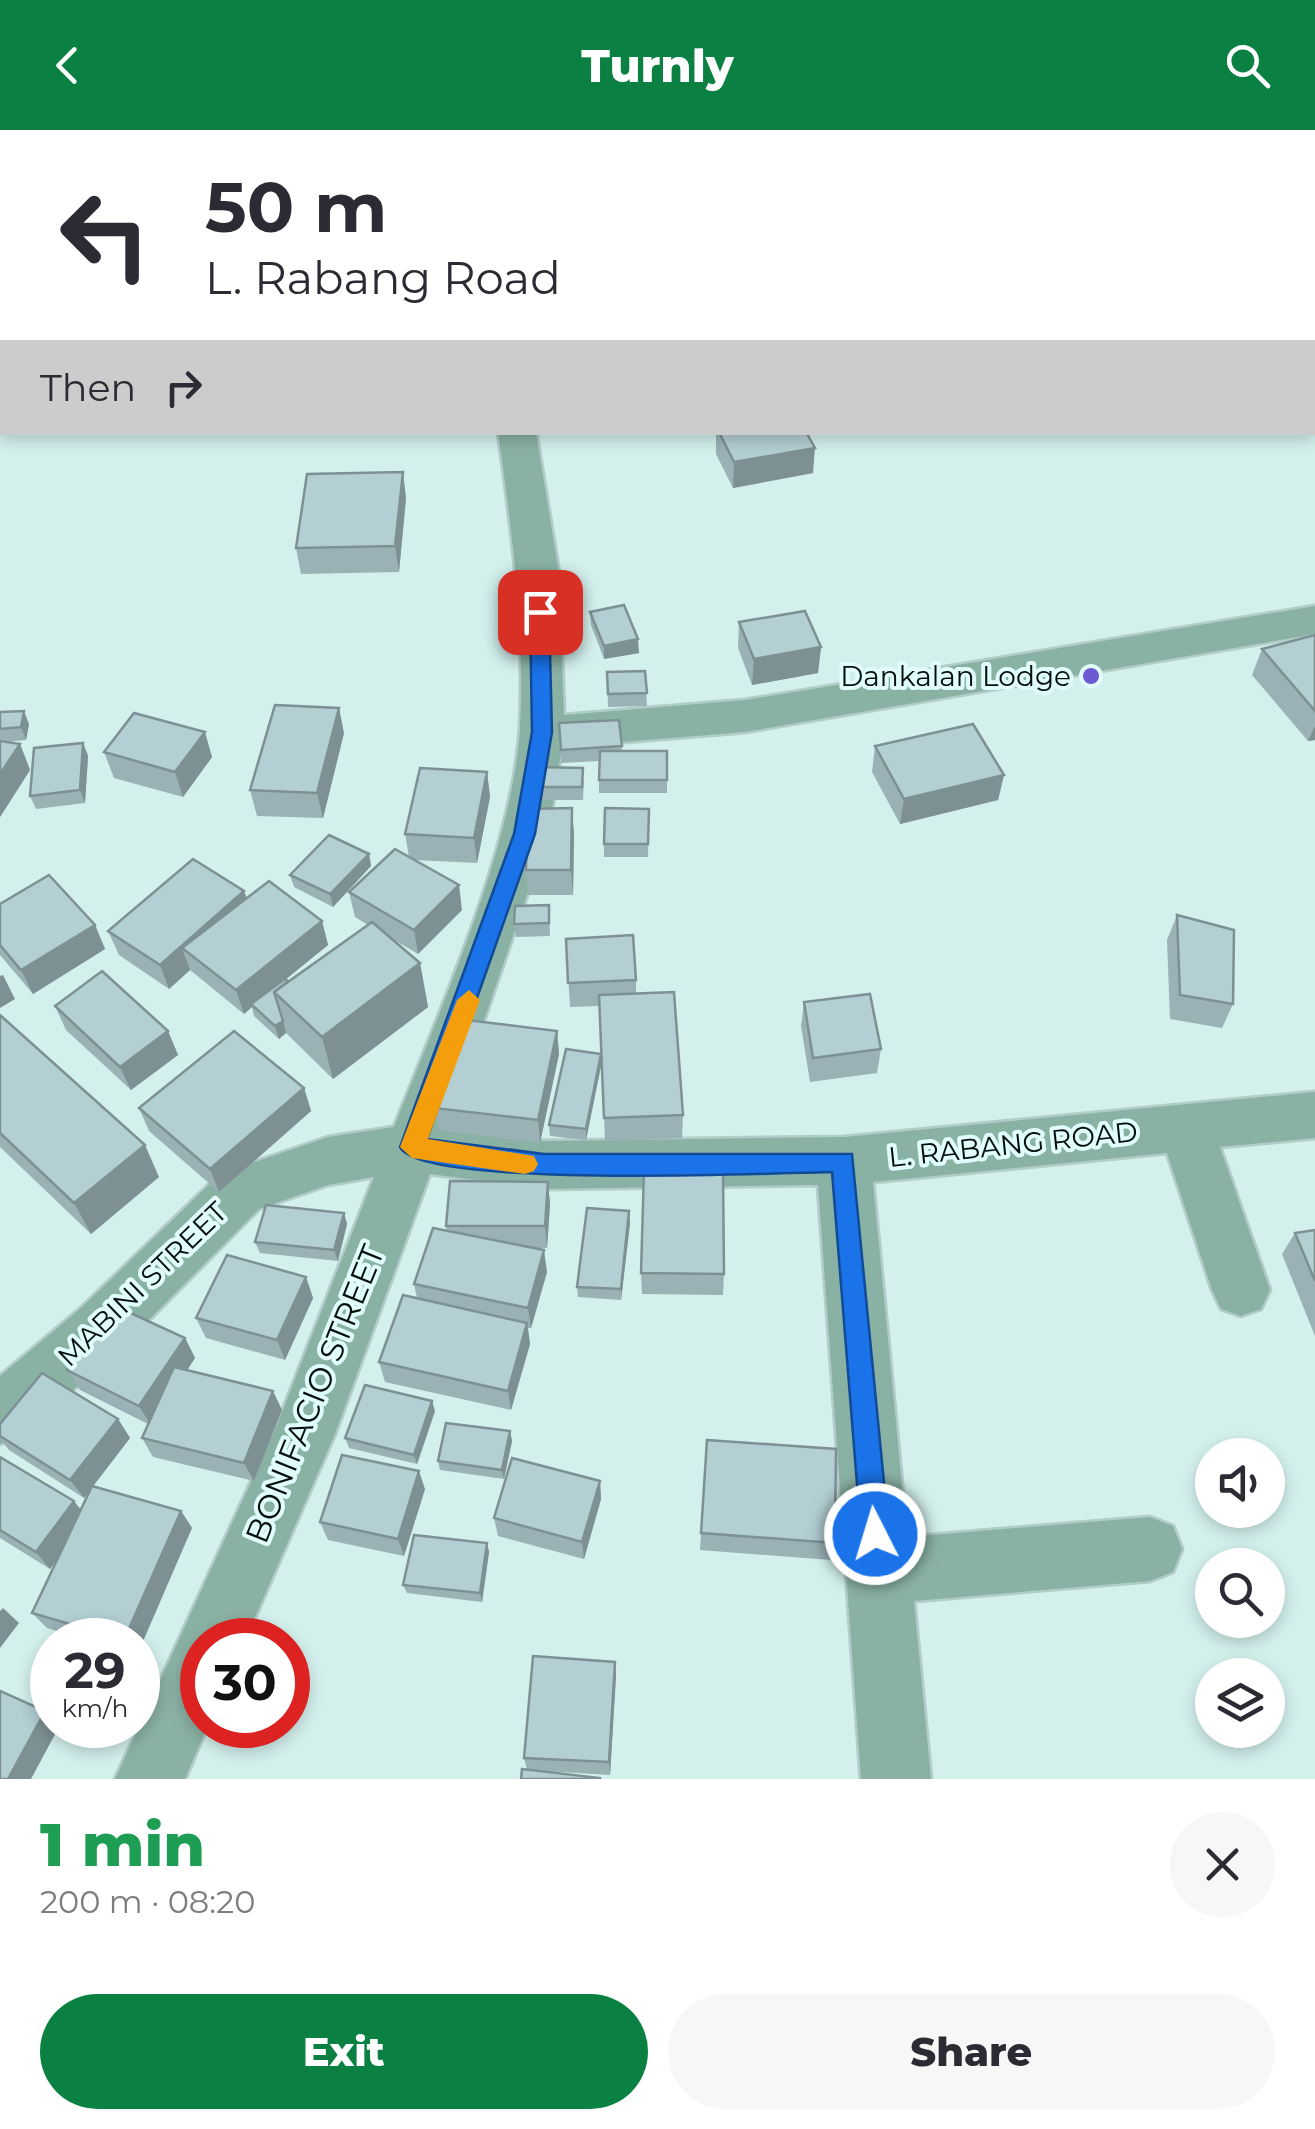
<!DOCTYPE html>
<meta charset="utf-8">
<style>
body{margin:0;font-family:Montserrat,sans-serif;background:#f7f7f7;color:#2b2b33;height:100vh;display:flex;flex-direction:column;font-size:38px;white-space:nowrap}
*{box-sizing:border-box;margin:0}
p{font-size:32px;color:#7c7c81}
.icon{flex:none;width:55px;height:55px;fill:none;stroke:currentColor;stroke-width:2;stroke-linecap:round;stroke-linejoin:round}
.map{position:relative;height:1649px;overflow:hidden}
.details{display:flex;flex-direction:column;background:#fff;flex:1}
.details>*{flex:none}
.banner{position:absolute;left:0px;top:0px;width:1315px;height:305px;box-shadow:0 5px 15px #0003;background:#fff;color:#2b2b33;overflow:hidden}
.buttons{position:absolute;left:1195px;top:1308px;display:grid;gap:20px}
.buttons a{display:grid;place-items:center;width:90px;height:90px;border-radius:50%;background:#fff;box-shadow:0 5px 15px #0003;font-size:50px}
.speed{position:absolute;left:30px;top:1488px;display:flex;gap:20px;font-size:50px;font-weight:700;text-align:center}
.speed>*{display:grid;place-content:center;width:130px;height:130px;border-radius:50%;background:#fff;box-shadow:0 5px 15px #0003;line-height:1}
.speed small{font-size:25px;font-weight:400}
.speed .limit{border:15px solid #d22;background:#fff;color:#111}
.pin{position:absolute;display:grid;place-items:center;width:85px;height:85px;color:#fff;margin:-42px;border-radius:20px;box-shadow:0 5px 15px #0006}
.me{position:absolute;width:110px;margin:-55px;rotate:355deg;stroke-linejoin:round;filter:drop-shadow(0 0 8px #0008)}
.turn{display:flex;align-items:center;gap:35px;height:210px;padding:0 40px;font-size:45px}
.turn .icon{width:130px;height:130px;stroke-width:2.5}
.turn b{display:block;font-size:70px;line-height:85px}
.then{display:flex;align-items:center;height:95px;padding:0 40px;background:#0003;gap:20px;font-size:38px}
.round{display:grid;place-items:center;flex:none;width:105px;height:105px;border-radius:52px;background:#f7f7f7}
.headline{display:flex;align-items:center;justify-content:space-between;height:170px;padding:0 40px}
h1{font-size:60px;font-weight:800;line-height:75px;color:#1e9e55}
.primary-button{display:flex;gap:20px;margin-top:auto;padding:20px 40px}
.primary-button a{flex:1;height:115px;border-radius:60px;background:#0b8043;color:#fff;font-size:40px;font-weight:800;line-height:115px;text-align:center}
.primary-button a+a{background:#f7f7f7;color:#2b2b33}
header{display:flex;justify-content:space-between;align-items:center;height:130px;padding:0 40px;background:#0b8043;color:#fff;font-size:45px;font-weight:800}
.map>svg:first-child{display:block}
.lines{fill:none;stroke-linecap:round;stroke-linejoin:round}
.minor-casing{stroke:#b2ccc9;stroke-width:5}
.minor{fill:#8ab2a4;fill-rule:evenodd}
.wall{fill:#9ab2b6}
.shaded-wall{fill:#7d9194}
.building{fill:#b3cfd4;stroke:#7d9194;stroke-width:2.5}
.route{fill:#1a73e8;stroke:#114b97;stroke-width:2.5}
.slow{fill:#f59e0b}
.poi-dot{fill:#6d59d3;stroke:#e0fdfb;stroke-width:4}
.labels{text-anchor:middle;stroke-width:8;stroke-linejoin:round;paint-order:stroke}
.poi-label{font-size:28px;fill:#050f0e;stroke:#e0fdfb;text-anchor:end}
.street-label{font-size:28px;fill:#050f0e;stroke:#e0fdfb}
.near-street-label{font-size:32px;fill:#050f0e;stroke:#e0fdfb}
</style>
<header><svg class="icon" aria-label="back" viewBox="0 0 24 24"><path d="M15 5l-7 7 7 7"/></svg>Turnly<svg class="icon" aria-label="search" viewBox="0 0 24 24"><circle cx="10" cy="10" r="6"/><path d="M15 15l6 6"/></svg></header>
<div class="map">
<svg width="1315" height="1649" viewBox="0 0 1315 1649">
<rect width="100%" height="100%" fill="#d3f0ed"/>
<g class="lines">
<g class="minor-casing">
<g id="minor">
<rect x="433" y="0" width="30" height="2"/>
<path d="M498,302H536L559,443L564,585L745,570L1315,476V504L745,602L562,617L548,704L446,1001L544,1011L844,1007L1315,962V1008L1220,1017L1270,1160L1261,1179L1241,1186L1221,1179L1212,1160L1167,1023L873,1052L907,1407L1150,1387L1173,1396L1182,1419L1173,1442L1150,1451L914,1471L931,1649H861L818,1055L544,1059L430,1044L335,1304L245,1510H202V1595H208L185,1649H115L277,1295L374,1047L328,1055L259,1079L123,1216L21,1306L0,1314V1246L81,1178L220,1044L328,1007L394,997C439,882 512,720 520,598C525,499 512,401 498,302Z"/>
</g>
</g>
<use href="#minor" class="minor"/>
</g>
<g class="wall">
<polygon points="918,0 1048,0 1042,2 918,2"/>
<polygon points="716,302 806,302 813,343 733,358 716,324"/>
<polygon points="406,368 399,442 301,444 296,418"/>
<polygon points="590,482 639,523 604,529 591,495"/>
<polygon points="739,492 821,517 818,543 752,555 738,518"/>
<polygon points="1315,505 1315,610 1308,611 1252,545 1262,519"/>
<polygon points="645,541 647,576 608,577 607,542"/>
<polygon points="0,582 29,594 26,610 6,612 20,614 30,640 0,687"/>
<polygon points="619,590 622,621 667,621 667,663 599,663 599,631 561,633 559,593"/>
<polygon points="344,603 323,688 257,686 250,660"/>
<polygon points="83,613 88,626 85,673 36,679 30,666"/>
<polygon points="875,616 1004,645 998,670 900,694 872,642"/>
<polygon points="104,622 212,627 183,667 114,648"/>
<polygon points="487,642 490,667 477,733 414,730 462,780 418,824 391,808 420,833 428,877 333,949 286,903 279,909 254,886 252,877 244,884 190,840 169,859 119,825 108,801 244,761 247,768 322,791 328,815 286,849 288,851 368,795 355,787 349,762 409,727 405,704"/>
<polygon points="584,651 583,670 537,670 536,657"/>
<polygon points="649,679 648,727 604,727 604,714"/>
<polygon points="574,703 573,765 528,765 526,740"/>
<polygon points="369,724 371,736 333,777 294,757 290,745"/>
<polygon points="0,774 95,795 105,819 33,864 0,825"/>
<polygon points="549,775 550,806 516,807 514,794"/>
<polygon points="1177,785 1233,874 1222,898 1170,889 1167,810"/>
<polygon points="566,809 636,850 636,863 683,985 682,1008 605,1011 600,876 570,877"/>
<polygon points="804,872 881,919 877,943 810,952 801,896"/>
<polygon points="55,876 168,901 178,925 131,960 66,900"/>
<polygon points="0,885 159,1047 91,1104 0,1017"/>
<polygon points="557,901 559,924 540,1013 439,1000 434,978"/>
<polygon points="601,924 601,936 586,1010 550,1006 549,995"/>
<polygon points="304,958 311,981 219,1062 149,1001 139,978"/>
<polygon points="548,1052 550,1074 547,1118 532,1118 547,1142 531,1198 528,1198 530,1214 511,1280 385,1252 379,1232 417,1168 414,1154 447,1101 446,1096"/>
<polygon points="629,1081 630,1093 621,1170 578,1167 577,1157"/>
<polygon points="344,1083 347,1094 338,1131 260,1123 255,1112"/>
<polygon points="1315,1100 1315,1206 1282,1124 1295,1103"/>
<polygon points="641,1143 724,1144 723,1165 642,1164"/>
<polygon points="306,1147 313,1168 285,1230 206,1208 196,1188"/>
<polygon points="185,1208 195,1228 187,1240 282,1280 254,1351 153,1327 142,1308 148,1294 80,1260 67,1240"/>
<polygon points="435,1281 417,1334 349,1318 345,1308"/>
<polygon points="118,1289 130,1308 93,1356 181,1381 192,1398 138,1510 86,1510 47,1498 32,1483 57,1430 50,1439 0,1408 0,1327 81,1380 92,1358 84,1368 9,1320 0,1309 0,1294"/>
<polygon points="510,1301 512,1311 504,1349 440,1340 438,1331"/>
<polygon points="707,1310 835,1413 831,1430 700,1420"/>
<polygon points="600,1351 601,1369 584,1429 498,1406 494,1388"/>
<polygon points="425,1359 404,1426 328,1410 320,1392"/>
<polygon points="487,1413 489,1422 482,1472 407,1463 403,1455"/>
<polygon points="615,1532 616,1546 610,1645 527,1640 524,1628"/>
</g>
<g class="shaded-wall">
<polygon points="957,0 996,0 995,2 956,2"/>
<polygon points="1009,0 1048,0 1042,2 1009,2"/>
<polygon points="815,318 813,343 733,358 734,332"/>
<polygon points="403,342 406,368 399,442 395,416"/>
<polygon points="638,509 639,523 604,529 604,516"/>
<polygon points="821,517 818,543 752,555 754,529"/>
<polygon points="339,578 344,603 323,688 317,663"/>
<polygon points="24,581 29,594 26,610 21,597"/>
<polygon points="1315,596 1315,610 1308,611"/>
<polygon points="205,602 212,627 183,667 175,642"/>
<polygon points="83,613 88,626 85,673 80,660"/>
<polygon points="20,614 30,640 0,687 0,644"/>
<polygon points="487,642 490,667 477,733 474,708"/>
<polygon points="1004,645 998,670 900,694 904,669"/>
<polygon points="572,678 574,703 573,765 571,740"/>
<polygon points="369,724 371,736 333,777 330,764"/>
<polygon points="459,755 462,780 418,824 414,800"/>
<polygon points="244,761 252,786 182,818 190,840 169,859 160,835"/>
<polygon points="322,791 328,815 253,876 251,874 252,877 244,884 236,860"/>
<polygon points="95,795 105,819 33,864 21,840"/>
<polygon points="420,833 428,877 333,949 322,907"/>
<polygon points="3,845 15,869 0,878 0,846"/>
<polygon points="283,891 286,903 279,909 275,896"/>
<polygon points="168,901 178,925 131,960 120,937"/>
<polygon points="557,901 559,924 540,1013 538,990"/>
<polygon points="601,924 601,936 586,1010 586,999"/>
<polygon points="304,958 311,981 219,1062 210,1039"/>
<polygon points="145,1015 159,1047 91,1104 74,1073"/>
<polygon points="548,1052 550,1074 547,1118 545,1096"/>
<polygon points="629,1081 630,1093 621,1170 621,1159"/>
<polygon points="344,1083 347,1094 338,1131 334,1120"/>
<polygon points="544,1120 547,1142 531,1198 528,1178"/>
<polygon points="306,1147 313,1168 285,1230 277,1210"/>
<polygon points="527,1193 530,1214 511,1280 508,1261"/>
<polygon points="185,1208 195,1228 151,1295 139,1276"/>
<polygon points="273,1261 282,1280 254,1351 244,1333"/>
<polygon points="432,1271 435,1281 417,1334 414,1325"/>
<polygon points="118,1289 130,1308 84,1368 70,1350"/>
<polygon points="510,1301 512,1311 504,1349 502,1340"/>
<polygon points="419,1341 425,1359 404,1426 398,1409"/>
<polygon points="600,1351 601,1369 584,1429 582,1412"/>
<polygon points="74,1371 88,1389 50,1439 36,1422"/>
<polygon points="181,1381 192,1398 138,1523 138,1510 124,1510"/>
<polygon points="487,1413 489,1422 482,1472 480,1463"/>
<polygon points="3,1478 19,1493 0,1518 0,1481"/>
<polygon points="615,1532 616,1546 610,1645 609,1632"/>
<polygon points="45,1581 52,1587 52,1595 60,1595 31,1649 8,1649"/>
</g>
<g class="building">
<polygon points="240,0 402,0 401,2 240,1"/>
<polygon points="719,302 806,302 815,318 734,332"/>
<polygon points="403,342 395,416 296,418 307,344"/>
<polygon points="624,475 638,509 604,516 590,482"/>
<polygon points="805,481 821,517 754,529 739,492"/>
<polygon points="1315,505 1315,581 1262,519"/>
<polygon points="645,541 647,563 608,564 607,542"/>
<polygon points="275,575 339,578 317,663 250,660"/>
<polygon points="24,581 21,597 0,599 0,582"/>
<polygon points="134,583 205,602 175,642 104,622"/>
<polygon points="619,590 622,616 561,620 559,593"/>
<polygon points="973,594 1004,645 904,669 875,616"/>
<polygon points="0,611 20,614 0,644"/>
<polygon points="83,613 80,660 30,666 34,618"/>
<polygon points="600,621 667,621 667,650 599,650"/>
<polygon points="539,637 583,638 582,657 536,657"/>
<polygon points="420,638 487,642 474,708 405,704"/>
<polygon points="572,678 571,740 526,740 528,679"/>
<polygon points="605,678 649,679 648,714 604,714"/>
<polygon points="329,705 369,724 330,764 290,745"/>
<polygon points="395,719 459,755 414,800 349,762"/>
<polygon points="193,729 244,761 160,835 108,801"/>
<polygon points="49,745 95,795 21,840 0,815 0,774"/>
<polygon points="269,751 322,791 236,860 182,818"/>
<polygon points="549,775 549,793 514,794 515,776"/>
<polygon points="1177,785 1234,800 1233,874 1180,865"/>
<polygon points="372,792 420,833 322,907 274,862"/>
<polygon points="633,805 636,850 568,853 566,809"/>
<polygon points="102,841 168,901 120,937 55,876"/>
<polygon points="285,849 288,851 274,862 283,891 275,896 251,874"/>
<polygon points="674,862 683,985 604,988 599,865"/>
<polygon points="870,864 881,919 813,928 804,872"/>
<polygon points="0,885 145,1015 74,1073 0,1003"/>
<polygon points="458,889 557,901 538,990 434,978"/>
<polygon points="234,901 304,958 210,1039 139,978"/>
<polygon points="566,919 601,924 586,999 549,995"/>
<polygon points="644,1040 723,1041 724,1144 641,1143"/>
<polygon points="450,1051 548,1052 545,1096 446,1096"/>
<polygon points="266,1075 344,1083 334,1120 255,1112"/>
<polygon points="587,1078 629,1081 621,1159 577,1157"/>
<polygon points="433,1098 544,1120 528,1178 414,1154"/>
<polygon points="1315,1100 1315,1151 1295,1103"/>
<polygon points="227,1125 306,1147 277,1210 196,1188"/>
<polygon points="403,1165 527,1193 508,1261 379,1232"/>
<polygon points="113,1175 185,1208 139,1276 67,1240"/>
<polygon points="174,1237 273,1261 244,1333 142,1308"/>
<polygon points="42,1243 118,1289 70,1350 0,1306 0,1294"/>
<polygon points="365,1255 432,1271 414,1325 345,1308"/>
<polygon points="446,1293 510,1301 502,1340 438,1331"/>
<polygon points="707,1310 836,1319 835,1413 701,1403"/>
<polygon points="342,1325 419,1341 398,1409 320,1392"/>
<polygon points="0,1327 74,1371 36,1422 0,1400"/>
<polygon points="512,1328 600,1351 582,1412 494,1388"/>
<polygon points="92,1356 181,1381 124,1510 32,1483"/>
<polygon points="414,1405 487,1413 480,1463 403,1455"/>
<polygon points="533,1526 615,1532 609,1632 524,1628"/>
<polygon points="0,1561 45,1581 8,1649 0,1649"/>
<polygon points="522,1639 600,1648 600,1649 521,1649"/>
</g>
<path class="route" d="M540,475L549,482L552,602L535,704L427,1009L544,1024H852L889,1404L885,1414L875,1419L865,1414L861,1404L832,1042C774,1043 420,1059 400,1017L514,704L532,602L530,482Z"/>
<polygon class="slow" points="469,860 480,870 428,1009 534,1026 538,1034 534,1041 525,1044 412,1028 400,1017 457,870"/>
<circle class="poi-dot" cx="1091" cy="546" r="10"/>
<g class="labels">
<g class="poi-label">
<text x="1071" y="556">Dankalan Lodge</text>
</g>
<g class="street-label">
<text transform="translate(1013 1014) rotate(-6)" y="10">L. RABANG ROAD</text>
<text transform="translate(142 1154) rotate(-44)" y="10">MABINI STREET</text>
</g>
<g class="near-street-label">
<text transform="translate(315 1264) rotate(-68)" y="11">BONIFACIO STREET</text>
</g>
</g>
</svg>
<div class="buttons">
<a><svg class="icon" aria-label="sound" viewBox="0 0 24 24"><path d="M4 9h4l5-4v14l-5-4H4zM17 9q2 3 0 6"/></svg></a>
<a><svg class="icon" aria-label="search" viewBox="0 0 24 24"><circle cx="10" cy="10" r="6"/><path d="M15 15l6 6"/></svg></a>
<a><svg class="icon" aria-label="layers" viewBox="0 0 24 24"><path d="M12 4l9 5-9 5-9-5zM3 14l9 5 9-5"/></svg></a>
</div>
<div class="speed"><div>29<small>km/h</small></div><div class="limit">30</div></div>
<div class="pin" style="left:540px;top:482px;background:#d93025"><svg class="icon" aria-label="arrive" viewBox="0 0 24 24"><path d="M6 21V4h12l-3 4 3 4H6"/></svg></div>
<svg class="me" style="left:875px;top:1404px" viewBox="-20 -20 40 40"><circle r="17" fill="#1a73e8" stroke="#fff" stroke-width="3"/><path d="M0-11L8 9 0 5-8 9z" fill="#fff"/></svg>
<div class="banner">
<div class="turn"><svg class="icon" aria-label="left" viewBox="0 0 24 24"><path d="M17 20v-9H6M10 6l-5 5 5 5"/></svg><div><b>50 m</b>L. Rabang Road</div></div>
<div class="then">Then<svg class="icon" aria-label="right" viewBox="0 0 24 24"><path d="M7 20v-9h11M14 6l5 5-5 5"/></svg></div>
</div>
</div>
<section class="details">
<div class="headline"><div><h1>1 min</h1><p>200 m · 08:20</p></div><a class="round"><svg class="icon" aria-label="close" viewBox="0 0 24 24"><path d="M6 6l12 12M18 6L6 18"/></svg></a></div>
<div class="primary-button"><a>Exit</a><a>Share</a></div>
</section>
